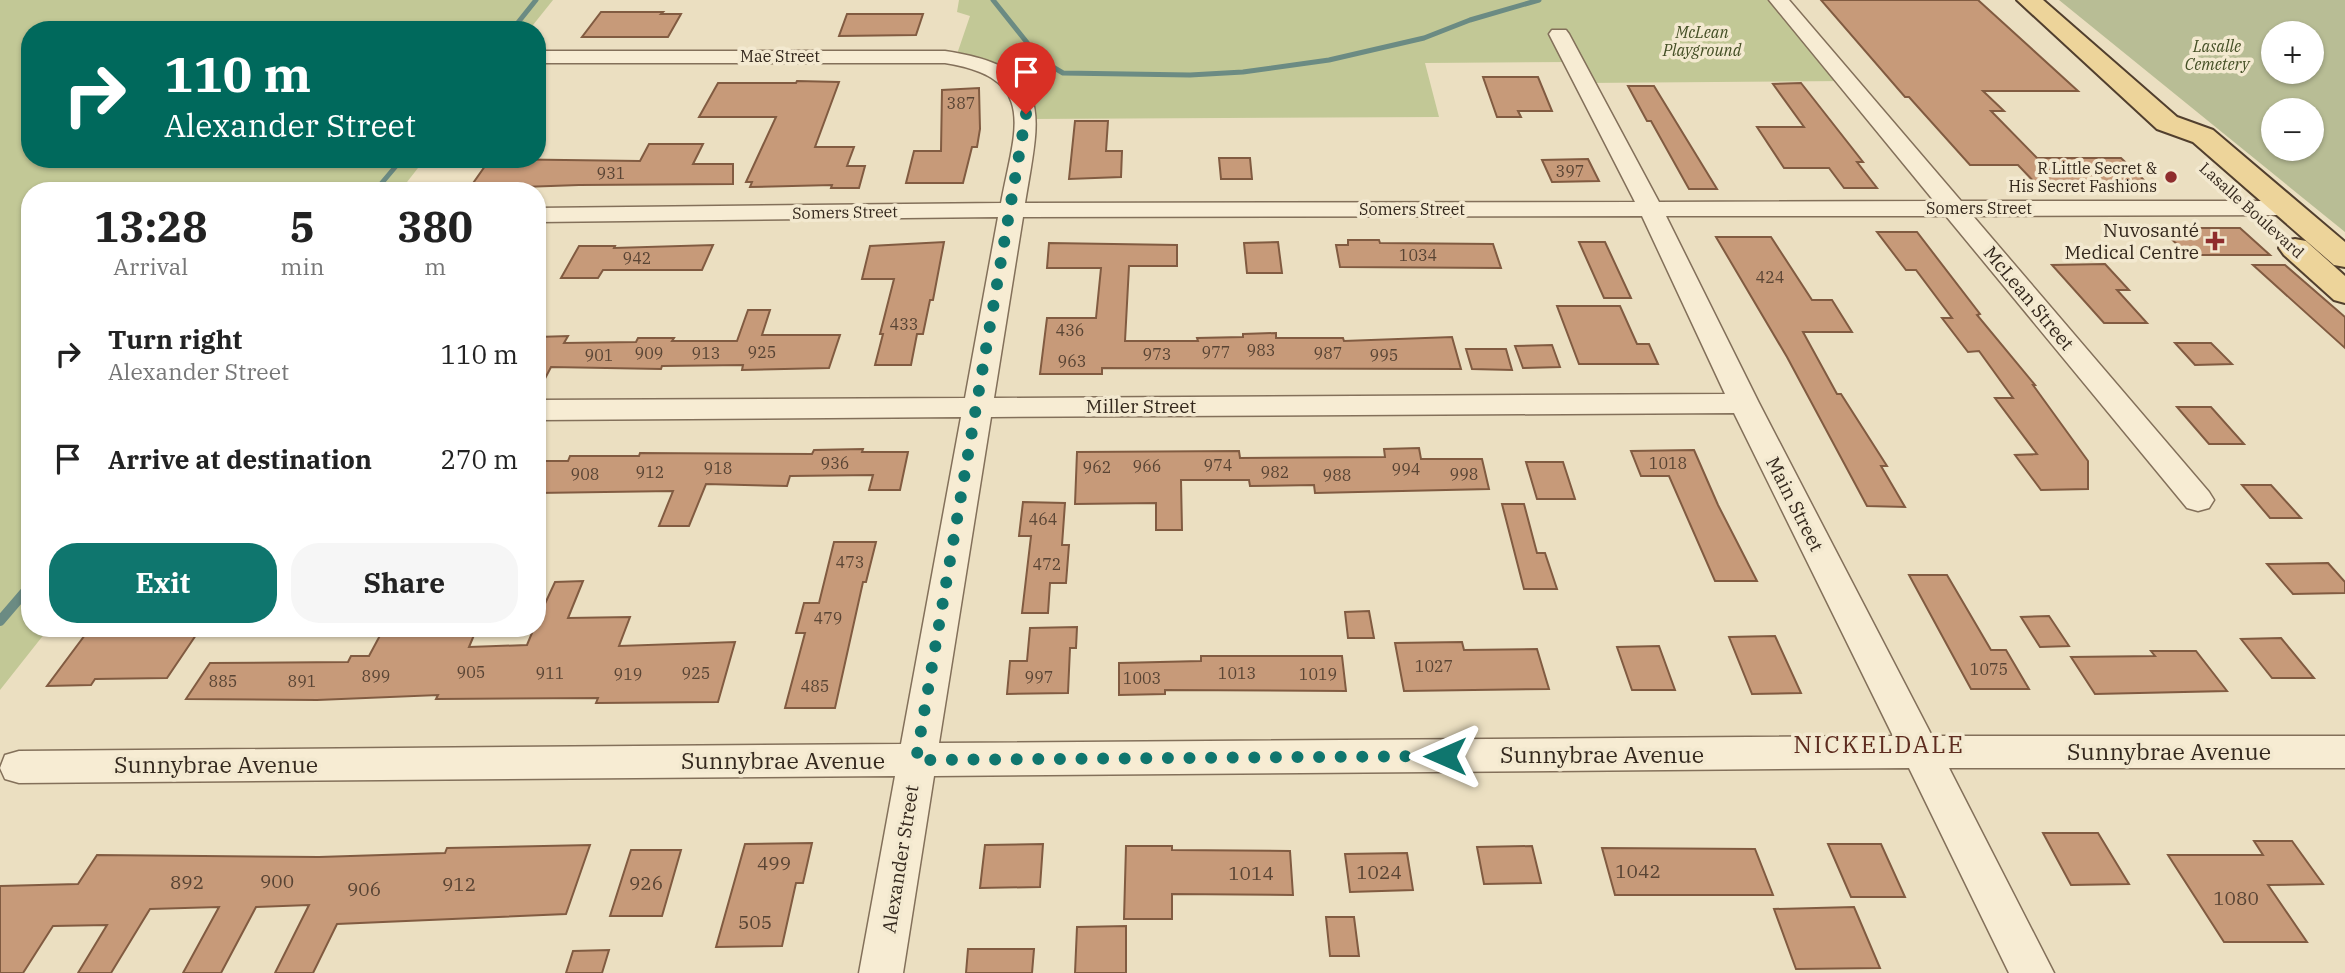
<!DOCTYPE html>
<meta charset="utf-8">
<style>
body{margin:0;font-family:"IBM Plex Serif",serif;background:#f6f6f6;color:#222;height:100vh;display:flex;flex-direction:column;font-size:26px;white-space:nowrap}
*{box-sizing:border-box;margin:0}
p{font-size:23px;color:#767676}
.icon{flex:none;width:38px;height:38px;fill:none;stroke:currentColor;stroke-width:2;stroke-linecap:round;stroke-linejoin:round}
.map{position:relative;flex:1;overflow:hidden}
.side{position:absolute;left:21px;top:182px;width:525px;height:455px;display:flex;flex-direction:column;background:#fff;border-radius:28px;box-shadow:0 2px 5px #0004}
.side>*{flex:none}
.top-card{position:absolute;left:21px;top:21px;width:525px;height:147px;border-radius:28px;box-shadow:0 2px 5px #0004;background:#00695c;color:#fff;overflow:hidden}
.fabs{position:absolute;left:2261px;top:21px;display:grid;gap:14px}
.fabs a{display:grid;place-items:center;width:63px;height:63px;border-radius:50%;background:#fff;box-shadow:0 2px 5px #0004;font-size:35px}
.pin{position:absolute;display:grid;place-items:center;width:60px;height:60px;color:#fff;margin:-72px -30px;border-radius:50% 50% 50% 0;rotate:-45deg;box-shadow:0 0 7px #0007}
.pin .icon{rotate:45deg}
.me{position:absolute;width:77px;margin:-38px;rotate:270deg;stroke-linejoin:round;filter:drop-shadow(0 0 5px #0008)}
.turn{display:flex;align-items:center;gap:24px;height:147px;padding:0 28px;font-size:32px}
.turn .icon{width:91px;height:91px;stroke-width:2.5}
.turn b{display:block;font-size:49px;line-height:60px}
.eta{display:flex;justify-content:space-evenly;align-items:center;height:119px;text-align:center}
.eta b{font-size:42px;font-weight:700;line-height:49px}
.cta{display:flex;gap:14px;margin-top:auto;padding:14px 28px}
.cta a{flex:1;height:80px;border-radius:28px;background:#0f766e;color:#fff;font-size:28px;font-weight:700;line-height:80px;text-align:center}
.cta a+a{background:#f6f6f6;color:#222}
ul{padding:0;list-style:none}
li{display:flex;align-items:center;gap:21px;height:105px;padding:0 28px}
li div{flex:1}
li b{display:block;font-size:26px}
li em{font-style:normal}
.map>svg:first-child{display:block}
.green{fill:#c2c896}
.cemetery{fill:#b8bd95;fill-rule:evenodd}
.lines{fill:none;stroke-linecap:round;stroke-linejoin:round}
.stream-far1{stroke:#6b8b83;stroke-width:5}
.stream{stroke:#6b8b83;stroke-width:10}
.building{fill:#c79a79;stroke:#815b41;stroke-width:2}
.minor-casing{stroke:#83705a;stroke-width:3}
.major-casing{stroke:#513f2e;stroke-width:4}
.minor{fill:#f7ecd3;fill-rule:evenodd}
.major{fill:#edd49a;fill-rule:evenodd}
.route{stroke:#0f766e;stroke-width:12;stroke-dasharray:0 21.6}
.poi-dot{fill:#8f2d2d;stroke:#f3e9d0;stroke-width:2.5}
.labels{text-anchor:middle;stroke-width:7;stroke-linejoin:round;paint-order:stroke}
.far-park-label{font-size:16px;font-style:italic;fill:#444f25;stroke:#f3e9d0}
.far-street-label{font-size:16px;fill:#34281d;stroke:#f3e9d0}
.number-label{font-size:16px;fill:#594434}
.far-poi-label{font-size:16px;fill:#34281d;stroke:#f3e9d0;text-anchor:end}
.poi-label{font-size:19px;fill:#34281d;stroke:#f3e9d0;text-anchor:end}
.street-label{font-size:19px;fill:#34281d;stroke:#f3e9d0}
.near-number-label{font-size:19px;fill:#594434}
.near-street-label{font-size:23px;fill:#34281d;stroke:#f3e9d0}
.near-neighbourhood-label{font-size:24px;letter-spacing:2px;fill:#5e2c1f;stroke:#f3e9d0}
</style>
<div class="map">
<svg width="2345" height="973" viewBox="0 0 2345 973">
<rect width="100%" height="100%" fill="#ebdfc1"/>
<g class="green">
<polygon points="0,0 553,0 529,30 30,30 30,159 425,159 400,191 30,191 30,628 49,628 0,690"/>
<polygon points="959,0 1777,0 1846,81 1584,83 1573,62 1425,63 1439,117 1028,119 1018,84 956,57 970,16 957,12"/>
</g>
<path class="cemetery" d="M2059,0H2345V232ZM2273,33H2312V72H2273ZM2273,110H2312V149H2273Z"/>
<g class="lines">
<g class="stream-far1">
<polyline points="993,0 1041,60 1063,73 1190,75 1243,72 1329,60 1424,38 1470,20 1539,0"/>
<polyline points="512,30 536,0"/>
<polyline points="375,191 402,159"/>
</g>
<polyline class="stream" points="0,621 30,586"/>
</g>
<g class="building">
<polygon points="1821,0 1978,0 2078,91 1983,91 2004,111 1991,111 2037,158 2121,158 2149,185 2075,184 2078,188 2039,187 2018,165 1970,165 1909,97 1905,97"/>
<polygon points="601,12 663,12 661,14 681,14 668,37 582,37"/>
<polygon points="847,14 923,14 916,35 839,36"/>
<polygon points="1483,77 1538,77 1552,111 1518,111 1521,117 1497,117"/>
<polygon points="797,81 839,82 815,147 854,147 847,166 865,166 859,188 831,188 832,185 750,187 752,182 746,182 776,117 699,117 718,83 796,83"/>
<polygon points="1801,83 1863,162 1857,162 1877,188 1844,188 1829,168 1784,168 1757,127 1804,127 1773,84"/>
<polygon points="1628,86 1654,86 1717,189 1689,189 1651,121 1647,121"/>
<polygon points="979,88 980,129 977,147 972,147 963,183 906,183 914,151 941,151 942,90"/>
<polygon points="1075,121 1108,121 1106,151 1122,151 1121,177 1069,179"/>
<polygon points="649,144 703,144 693,164 733,164 733,184 579,185 469,189 490,159 640,161"/>
<polygon points="1219,158 1250,158 1252,179 1221,179"/>
<polygon points="1588,159 1599,181 1552,182 1542,160"/>
<polygon points="2160,228 2240,228 2270,255 2188,255"/>
<polygon points="1877,232 1917,232 1980,314 1977,315 2035,385 2033,385 2088,461 2088,489 2041,490 2015,455 2037,454 1995,398 2013,398 1979,351 1968,352 1942,318 1952,318 1916,270 1906,270"/>
<polygon points="1716,237 1771,237 1812,300 1832,300 1852,332 1803,332 1837,394 1841,394 1887,466 1881,466 1905,507 1867,506 1787,357"/>
<polygon points="1348,240 1379,240 1380,243 1493,244 1501,268 1340,267 1336,245 1348,245"/>
<polygon points="944,242 933,300 930,300 923,334 917,334 911,365 875,365 883,334 880,334 894,279 862,279 870,246"/>
<polygon points="1278,242 1282,273 1247,273 1244,243"/>
<polygon points="1579,242 1605,242 1631,298 1604,298"/>
<polygon points="1049,243 1177,245 1177,266 1129,266 1125,341 1198,341 1197,338 1243,337 1243,334 1276,333 1276,338 1343,338 1344,341 1452,337 1461,369 1102,368 1102,374 1040,374 1047,318 1096,318 1101,268 1047,268"/>
<polygon points="713,245 702,270 603,270 598,278 561,278 579,246 615,246 614,248"/>
<polygon points="2105,264 2129,290 2117,290 2147,323 2104,323 2052,265"/>
<polygon points="2253,265 2285,265 2345,317 2345,348"/>
<polygon points="1557,306 1620,306 1637,344 1649,344 1658,364 1579,364"/>
<polygon points="748,310 770,310 762,335 840,335 829,368 742,370 743,365 662,366 661,369 551,367 537,394 537,337 568,336 564,343 636,342 638,338 674,338 672,341 737,341"/>
<polygon points="2175,343 2211,343 2232,364 2195,365"/>
<polygon points="1552,345 1560,367 1523,368 1515,346"/>
<polygon points="1466,349 1506,349 1512,370 1472,369"/>
<polygon points="2177,407 2211,407 2244,444 2209,444"/>
<polygon points="1419,448 1421,459 1482,459 1489,489 1315,493 1314,485 1250,486 1249,480 1181,480 1182,530 1156,530 1156,503 1075,504 1077,452 1239,451 1240,458 1385,457 1384,449"/>
<polygon points="863,449 862,452 908,452 900,490 869,490 873,475 790,476 787,486 706,484 689,526 659,526 673,491 537,493 537,461 568,461 570,456 639,456 640,453 812,454 814,450"/>
<polygon points="1694,450 1718,505 1757,581 1715,581 1669,476 1641,476 1631,451"/>
<polygon points="1526,462 1563,462 1575,499 1537,499"/>
<polygon points="2242,485 2271,485 2301,518 2270,518"/>
<polygon points="1023,502 1065,503 1062,545 1069,545 1066,583 1050,583 1048,613 1022,613 1031,536 1019,536"/>
<polygon points="1502,504 1524,504 1537,553 1545,553 1557,589 1524,589"/>
<polygon points="834,542 876,542 866,582 863,582 835,708 785,708 805,633 796,633 804,603 819,603"/>
<polygon points="2328,563 2345,582 2345,593 2293,594 2267,564"/>
<polygon points="1909,575 1947,575 1991,650 2006,650 2029,689 1971,689"/>
<polygon points="583,581 568,618 630,617 619,646 735,642 718,702 596,703 598,698 436,699 438,695 317,700 186,699 210,663 348,662 351,656 369,656 384,628 477,628 469,647 527,645 534,628 537,628 537,621 555,582"/>
<polygon points="1369,611 1374,638 1348,638 1345,612"/>
<polygon points="2049,616 2069,646 2040,647 2021,617"/>
<polygon points="1077,627 1076,648 1070,648 1068,693 1007,694 1010,661 1027,661 1030,628"/>
<polygon points="130,630 128,633 198,632 167,678 95,679 91,685 47,686 88,631"/>
<polygon points="1775,636 1801,693 1752,694 1729,637"/>
<polygon points="2281,638 2314,678 2272,678 2241,639"/>
<polygon points="1462,642 1464,650 1537,649 1549,689 1404,691 1395,643"/>
<polygon points="1659,646 1675,690 1632,690 1617,647"/>
<polygon points="2151,651 2196,651 2227,691 2095,694 2071,657 2155,656"/>
<polygon points="1201,656 1342,656 1346,691 1165,690 1165,694 1119,695 1119,663 1201,661"/>
<polygon points="2043,833 2098,833 2129,884 2071,885"/>
<polygon points="2254,841 2292,841 2323,884 2268,885 2307,942 2224,942 2168,855 2263,855"/>
<polygon points="812,843 803,883 796,883 782,946 716,947 745,844"/>
<polygon points="1043,844 1040,887 980,888 985,845"/>
<polygon points="1828,844 1881,844 1905,897 1851,897"/>
<polygon points="590,845 566,914 337,924 313,973 275,973 309,905 256,907 221,973 183,973 219,907 150,909 111,973 78,973 107,925 53,926 23,973 0,973 0,886 78,884 97,855 319,857 445,853 447,848"/>
<polygon points="1126,846 1172,846 1172,850 1290,851 1293,895 1172,894 1172,919 1124,919"/>
<polygon points="1532,846 1541,883 1484,884 1477,847"/>
<polygon points="1602,848 1755,849 1773,895 1615,895"/>
<polygon points="631,850 681,850 662,916 610,916"/>
<polygon points="1407,853 1413,890 1350,892 1345,854"/>
<polygon points="1854,907 1880,968 1796,969 1774,909"/>
<polygon points="1326,917 1354,917 1359,956 1330,956"/>
<polygon points="1126,926 1126,973 1075,973 1077,927"/>
<polygon points="968,949 1034,949 1032,973 966,973"/>
<polygon points="609,950 602,973 566,973 573,951"/>
</g>
<g class="lines">
<g class="minor-casing">
<path id="minor" d="M1769,0H1789L1961,201H2287L2296,203L2299,208L2296,213L2287,215L1973,216L2209,492L2214,500L2209,508L2198,511L2187,508L1946,216H1666L1759,403L1932,736H2345V768H1949L2054,973H2009L1909,768L934,776L903,973H859L895,776L19,783L5,779L0,768L5,755L19,751L901,744L961,417L537,420V400L965,398L998,217L537,222V208L1001,203C1014,131 1041,78 945,63H537V51H945C1056,68 1040,112 1025,203L1635,202L1549,34L1552,30H1566L1569,34L1659,202L1934,201ZM1642,216L1725,394L994,398L1023,217ZM1734,413L1893,736L939,743L991,417Z"/>
</g>
<g class="major-casing">
<g id="major">
<polygon points="2017,0 2043,0 2177,117 2213,130 2345,242 2345,267 2334,265 2193,142 2157,129"/>
<polygon points="2295,239 2306,241 2345,276 2345,303 2334,300 2284,255 2279,248 2284,241"/>
</g>
</g>
<use href="#minor" class="minor"/>
<use href="#major" class="major"/>
</g>
<g class="lines">
<polyline class="route" points="1026,114 916,760 1445,756"/>
</g>
<g class="poi-dot">
<circle cx="2171" cy="177" r="7"/>
<path d="M2211.5 230.5h7v7h7v7h-7v7h-7v-7h-7v-7h7z"/>
</g>
<g class="labels">
<g class="far-park-label">
<text x="1702" y="38">McLean<tspan x="1702" dy="18">Playground</tspan></text>
<text x="2217" y="52">Lasalle<tspan x="2217" dy="18">Cemetery</tspan></text>
</g>
<g class="far-street-label">
<text x="780" y="62">Mae Street</text>
<text x="1979" y="214">Somers Street</text>
<text x="1412" y="215">Somers Street</text>
<text transform="translate(2252 210) rotate(42)" y="6">Lasalle Boulevard</text>
<text transform="translate(845 212) rotate(-1)" y="6">Somers Street</text>
</g>
<g class="number-label">
<text x="961" y="109">387</text>
<text x="1570" y="177">397</text>
<text x="611" y="179">931</text>
<text x="1418" y="261">1034</text>
<text x="637" y="264">942</text>
<text x="1770" y="283">424</text>
<text x="904" y="330">433</text>
<text x="1070" y="336">436</text>
<text x="1261" y="356">983</text>
<text x="762" y="358">925</text>
<text x="1216" y="358">977</text>
<text x="649" y="359">909</text>
<text x="706" y="359">913</text>
<text x="1328" y="359">987</text>
<text x="1157" y="360">973</text>
<text x="599" y="361">901</text>
<text x="1384" y="361">995</text>
<text x="1072" y="367">963</text>
<text x="835" y="469">936</text>
<text x="1668" y="469">1018</text>
<text x="1218" y="471">974</text>
<text x="1147" y="472">966</text>
<text x="1097" y="473">962</text>
<text x="718" y="474">918</text>
<text x="1406" y="475">994</text>
<text x="650" y="478">912</text>
<text x="1275" y="478">982</text>
<text x="585" y="480">908</text>
<text x="1464" y="480">998</text>
<text x="1337" y="481">988</text>
<text x="1043" y="525">464</text>
<text x="850" y="568">473</text>
<text x="1047" y="570">472</text>
<text x="828" y="624">479</text>
<text x="1434" y="672">1027</text>
<text x="1989" y="675">1075</text>
<text x="471" y="678">905</text>
<text x="550" y="679">911</text>
<text x="696" y="679">925</text>
<text x="1237" y="679">1013</text>
<text x="628" y="680">919</text>
<text x="1318" y="680">1019</text>
<text x="376" y="682">899</text>
<text x="1039" y="683">997</text>
<text x="1142" y="684">1003</text>
<text x="223" y="687">885</text>
<text x="302" y="687">891</text>
<text x="815" y="692">485</text>
</g>
<g class="far-poi-label">
<text x="2157" y="174">R Little Secret &amp;<tspan x="2157" dy="18">His Secret Fashions</tspan></text>
</g>
<g class="poi-label">
<text x="2199" y="237">Nuvosanté<tspan x="2199" dy="22">Medical Centre</tspan></text>
</g>
<g class="street-label">
<text transform="translate(2029 298) rotate(50)" y="7">McLean Street</text>
<text x="1141" y="413">Miller Street</text>
<text transform="translate(1795 504) rotate(63)" y="7">Main Street</text>
<text transform="translate(900 859) rotate(-81)" y="7">Alexander Street</text>
</g>
<g class="near-number-label">
<text x="774" y="870">499</text>
<text x="1638" y="878">1042</text>
<text x="1379" y="879">1024</text>
<text x="1251" y="880">1014</text>
<text x="277" y="888">900</text>
<text x="187" y="889">892</text>
<text x="646" y="890">926</text>
<text x="459" y="891">912</text>
<text x="364" y="896">906</text>
<text x="2236" y="905">1080</text>
<text x="755" y="929">505</text>
</g>
<g class="near-street-label">
<text x="2169" y="760">Sunnybrae Avenue</text>
<text x="1602" y="763">Sunnybrae Avenue</text>
<text x="783" y="769">Sunnybrae Avenue</text>
<text x="216" y="773">Sunnybrae Avenue</text>
</g>
<g class="near-neighbourhood-label">
<text x="1879" y="753">NICKELDALE</text>
</g>
</g>
</svg>
<div class="fabs">
<a>+</a>
<a>−</a>
</div>
<div class="pin" style="left:1026px;top:114px;background:#d93025"><svg class="icon" aria-label="arrive" viewBox="0 0 24 24"><path d="M6 21V4h12l-3 4 3 4H6"/></svg></div>
<svg class="me" style="left:1445px;top:756px" viewBox="-20 -20 40 40"><path d="M0-17L14 15 0 8-14 15z" fill="#0f766e" stroke="#fff" stroke-width="4"/></svg>
<div class="top-card">
<div class="turn"><svg class="icon" aria-label="right" viewBox="0 0 24 24"><path d="M7 20v-9h11M14 6l5 5-5 5"/></svg><div><b>110 m</b>Alexander Street</div></div>
</div>
<section class="side">
<div class="eta">
<div><b>13:28</b><p>Arrival</p></div>
<div><b>5</b><p>min</p></div>
<div><b>380</b><p>m</p></div>
</div>
<ul>
<li><svg class="icon" aria-label="right" viewBox="0 0 24 24"><path d="M7 20v-9h11M14 6l5 5-5 5"/></svg><div><b>Turn right</b><p>Alexander Street</p></div><em>110 m</em></li>
<li><svg class="icon" aria-label="arrive" viewBox="0 0 24 24"><path d="M6 21V4h12l-3 4 3 4H6"/></svg><div><b>Arrive at destination</b></div><em>270 m</em></li>
</ul>
<div class="cta"><a>Exit</a><a>Share</a></div>
</section>
</div>
